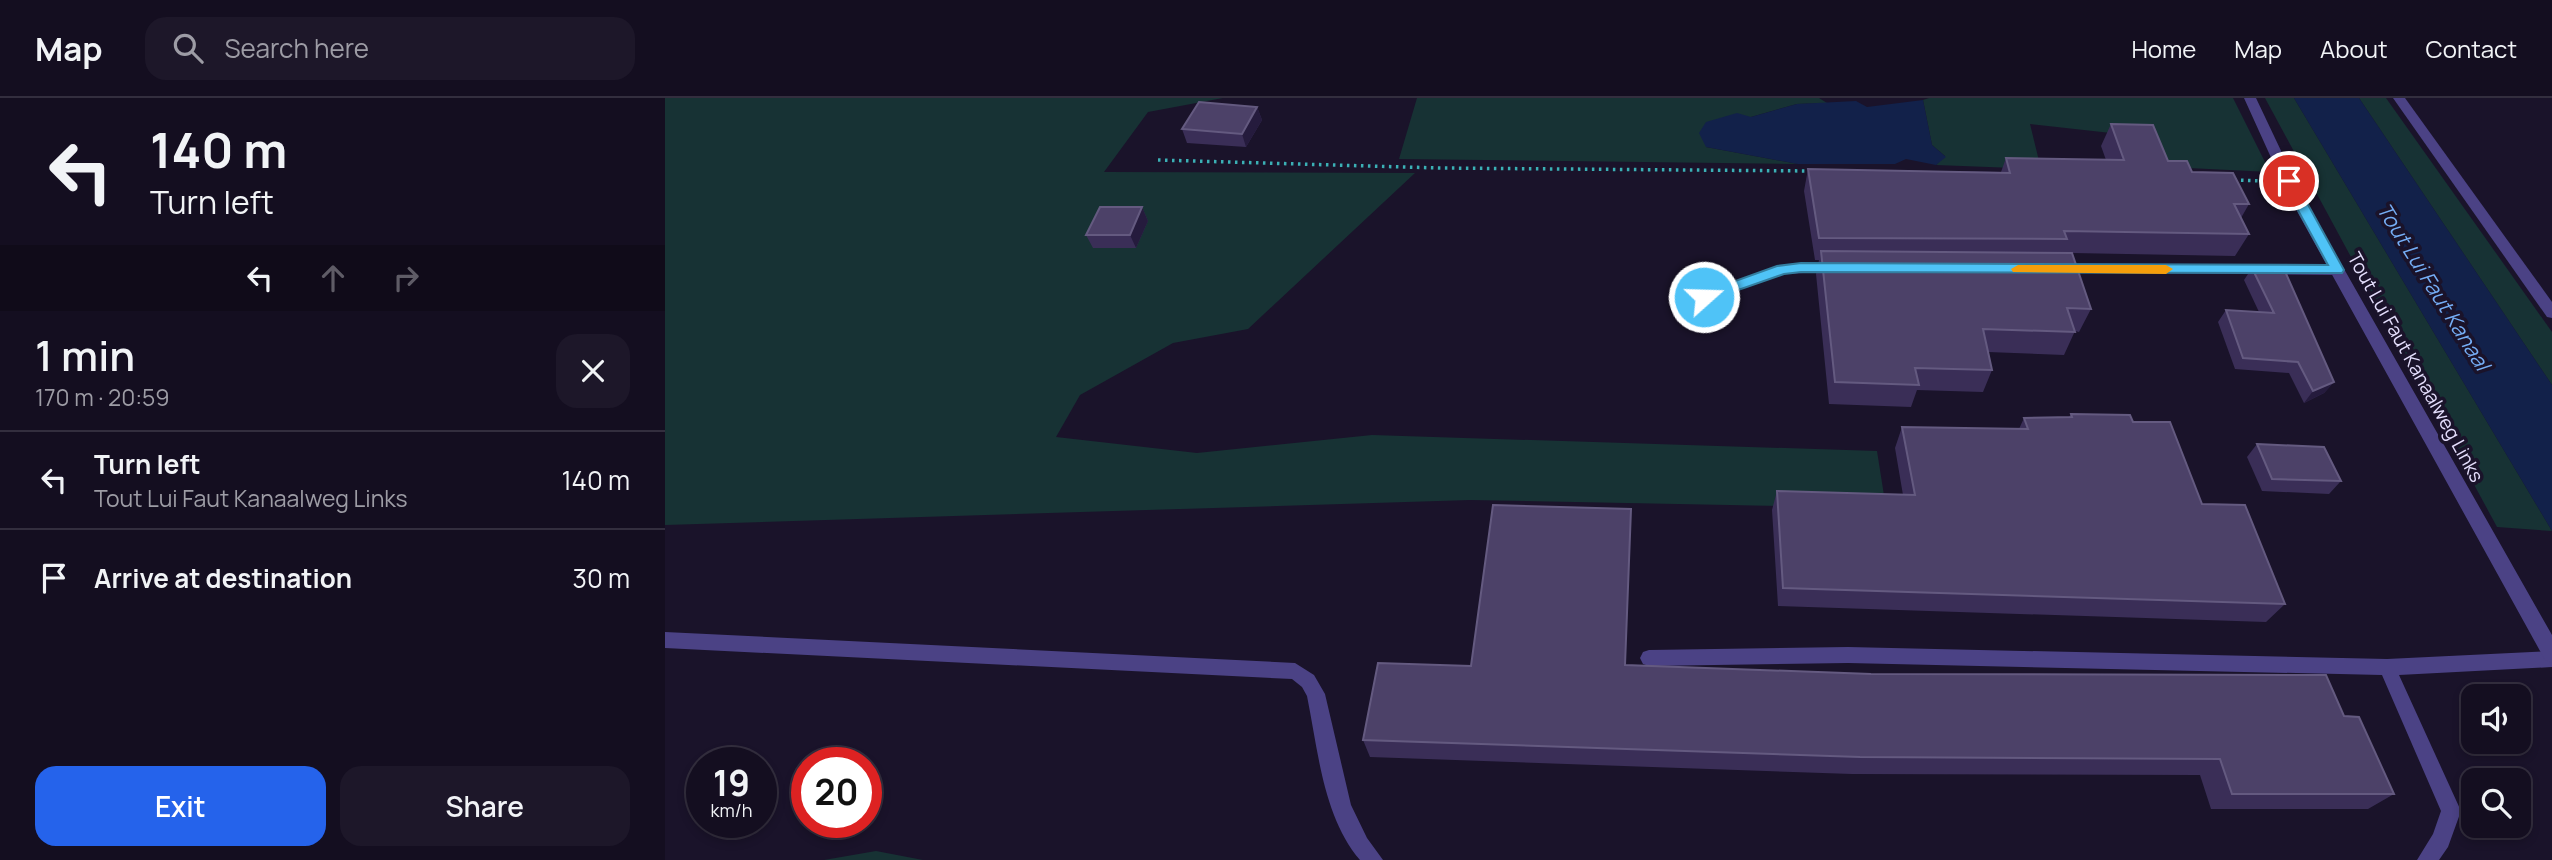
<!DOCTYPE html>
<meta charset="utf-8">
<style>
body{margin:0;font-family:Manrope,sans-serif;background:#1d1729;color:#f1f3f6;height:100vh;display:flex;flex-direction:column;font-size:26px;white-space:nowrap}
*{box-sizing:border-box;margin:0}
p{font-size:23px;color:#9d9ca5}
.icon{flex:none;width:38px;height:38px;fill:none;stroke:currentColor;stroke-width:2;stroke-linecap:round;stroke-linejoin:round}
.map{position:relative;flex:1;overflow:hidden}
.details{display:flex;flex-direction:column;background:#140e20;width:665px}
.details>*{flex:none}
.guide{background:#140e20;color:#f1f3f6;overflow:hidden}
.buttons{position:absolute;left:1796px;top:586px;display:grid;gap:14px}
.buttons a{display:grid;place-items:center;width:70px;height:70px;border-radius:14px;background:#140e20;box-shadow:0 4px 10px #0003,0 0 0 2px #332e3e;font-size:35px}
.speed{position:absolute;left:21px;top:649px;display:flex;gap:14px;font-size:35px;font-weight:700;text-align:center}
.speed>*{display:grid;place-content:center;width:91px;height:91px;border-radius:50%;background:#140e20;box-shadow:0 4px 10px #0003,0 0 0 2px #332e3e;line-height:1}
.speed small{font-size:18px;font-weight:400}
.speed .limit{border:10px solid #d22;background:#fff;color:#111}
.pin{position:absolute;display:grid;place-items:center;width:60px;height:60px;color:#fff;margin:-30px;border:4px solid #fff;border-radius:50%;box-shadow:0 2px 7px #0007}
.me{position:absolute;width:77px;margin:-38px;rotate:70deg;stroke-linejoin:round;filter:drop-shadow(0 0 5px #0008)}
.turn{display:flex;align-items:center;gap:24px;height:147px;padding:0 35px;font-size:32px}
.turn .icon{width:91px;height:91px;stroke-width:2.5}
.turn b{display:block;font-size:49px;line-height:60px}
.lanes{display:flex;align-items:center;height:66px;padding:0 35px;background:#0003;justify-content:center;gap:35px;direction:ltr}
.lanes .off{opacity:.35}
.round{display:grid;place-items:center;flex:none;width:74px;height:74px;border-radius:21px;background:#1d1729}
.summary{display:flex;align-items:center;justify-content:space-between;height:119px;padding:0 35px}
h1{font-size:42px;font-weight:600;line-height:52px}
.button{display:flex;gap:14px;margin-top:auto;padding:14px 35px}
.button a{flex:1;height:80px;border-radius:21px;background:#2563eb;color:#fff;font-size:28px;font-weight:600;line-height:80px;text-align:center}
.button a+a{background:#1d1729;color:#f1f3f6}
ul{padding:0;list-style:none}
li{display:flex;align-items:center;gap:21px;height:98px;padding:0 35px;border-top:2px solid #332e3e}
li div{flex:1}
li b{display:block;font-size:26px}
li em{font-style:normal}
header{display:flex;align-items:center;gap:42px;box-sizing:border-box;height:98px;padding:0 35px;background:#140e20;border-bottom:2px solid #332e3e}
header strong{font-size:33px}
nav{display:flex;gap:38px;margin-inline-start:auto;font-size:24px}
.search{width:490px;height:63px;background:#1d1729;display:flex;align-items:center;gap:18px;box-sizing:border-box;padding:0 24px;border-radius:21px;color:#9d9ca5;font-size:26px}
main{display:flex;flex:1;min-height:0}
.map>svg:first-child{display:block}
.green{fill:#173234}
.water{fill:#12214a}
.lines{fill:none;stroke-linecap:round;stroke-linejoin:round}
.path{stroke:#3bb0b5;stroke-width:3.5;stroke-dasharray:2.5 4.5;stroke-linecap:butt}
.service{fill:#4b4285;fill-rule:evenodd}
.minor{fill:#4b4285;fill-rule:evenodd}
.tertiary{fill:#4b4285;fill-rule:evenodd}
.wall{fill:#3a2e57}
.shaded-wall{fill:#251b3d}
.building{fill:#4c4168;stroke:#645a80;stroke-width:2}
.route{fill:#4fc3f7;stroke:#337fa1;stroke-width:2}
.slow{fill:#f59e0b}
.labels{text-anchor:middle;stroke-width:7;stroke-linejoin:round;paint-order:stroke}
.street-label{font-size:19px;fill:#e5dffd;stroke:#1a132a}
.water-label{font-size:21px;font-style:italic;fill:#75adf5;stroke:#1a132a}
</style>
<header>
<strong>Map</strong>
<div class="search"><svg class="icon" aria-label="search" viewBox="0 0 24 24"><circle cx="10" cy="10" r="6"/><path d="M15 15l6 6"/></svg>Search here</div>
<nav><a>Home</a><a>Map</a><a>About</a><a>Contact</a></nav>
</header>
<main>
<section class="details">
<div class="guide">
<div class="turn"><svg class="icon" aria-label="left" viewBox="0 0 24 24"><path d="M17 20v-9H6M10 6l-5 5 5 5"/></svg><div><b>140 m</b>Turn left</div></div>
<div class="lanes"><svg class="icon" aria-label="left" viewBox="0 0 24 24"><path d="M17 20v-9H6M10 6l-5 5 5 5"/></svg><svg class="icon off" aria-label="ahead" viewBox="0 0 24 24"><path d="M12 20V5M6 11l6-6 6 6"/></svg><svg class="icon off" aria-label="right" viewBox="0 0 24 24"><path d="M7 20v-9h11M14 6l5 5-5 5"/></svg></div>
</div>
<div class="summary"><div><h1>1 min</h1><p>170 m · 20:59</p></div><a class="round"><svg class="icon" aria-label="close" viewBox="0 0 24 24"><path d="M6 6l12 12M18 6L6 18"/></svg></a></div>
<ul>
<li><svg class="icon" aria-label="left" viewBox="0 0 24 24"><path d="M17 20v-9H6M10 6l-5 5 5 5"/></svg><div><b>Turn left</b><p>Tout Lui Faut Kanaalweg Links</p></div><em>140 m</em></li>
<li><svg class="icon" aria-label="arrive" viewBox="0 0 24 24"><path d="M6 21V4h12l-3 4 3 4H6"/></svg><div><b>Arrive at destination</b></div><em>30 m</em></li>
</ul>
<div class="button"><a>Exit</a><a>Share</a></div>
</section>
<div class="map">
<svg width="1887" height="762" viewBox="0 0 1887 762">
<rect width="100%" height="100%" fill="#1a132a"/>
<g class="green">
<polygon points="0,0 558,0 483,14 439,74 750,75 583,231 508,245 415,297 391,339 532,355 707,337 1212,353 1221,410 805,402 0,427"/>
<polygon points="752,0 1154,0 1162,5 1132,6 1086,19 1041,49 1133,66 734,61"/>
<polygon points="1264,0 1568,0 1605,74 1503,69 1491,40 1365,26 1376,71 1271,67 1280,58 1267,47 1258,2"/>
<polygon points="1600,0 1629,0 1887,433 1832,429"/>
<polygon points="1694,0 1721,0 1887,234 1887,287"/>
<polygon points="211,753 258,762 159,762"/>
</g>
<g class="water">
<polygon points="1629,0 1694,0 1887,287 1887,433"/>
<polygon points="1258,2 1267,47 1281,59 1271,67 1241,61 1230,66 1133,66 1041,49 1034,35 1041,24 1072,15 1086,19 1132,6 1191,3 1202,9"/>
</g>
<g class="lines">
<g class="path">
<polyline points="493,62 774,70 1147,73"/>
<polyline points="1569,82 1598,83"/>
</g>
<g class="service">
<polygon points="1173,165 1180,170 1178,173 1118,176 1039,204 1032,199 1034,196 1117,167"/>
<polygon points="1391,166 1672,167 1679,172 1672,177 1386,174 1384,171"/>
<path d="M0,534L630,565L649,577L660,596L686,707L702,740L718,762H695C658,719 653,652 642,598L637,589L627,581L0,550Z"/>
<polygon points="1183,549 1722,561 1887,553 1887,569 1734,577 1796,713 1783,749 1774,762 1752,762 1768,736 1776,713 1717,577 1183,565 984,568 978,566 975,560 978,554 984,552"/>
</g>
<polygon class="minor" points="1579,0 1591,0 1637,97 1887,537 1887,565 1880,562 1623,97"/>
<polygon class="tertiary" points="1728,0 1740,0 1887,204 1887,220 1882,219"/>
</g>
<g class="wall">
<polygon points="592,9 597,22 581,49 522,45 517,31"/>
<polygon points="1446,26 1503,63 1527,74 1584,106 1576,120 1584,136 1570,158 1407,155 1426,211 1414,234 1410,233 1399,257 1323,254 1327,272 1318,294 1252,292 1246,309 1164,306 1151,176 1154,162 1150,162 1139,93 1143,71 1336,74 1341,60 1441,62 1436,48"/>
<polygon points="477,109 483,123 471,150 428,150 421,137"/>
<polygon points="1587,170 1669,284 1659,295 1639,305 1624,275 1570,271 1553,224 1561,212 1594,214 1579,182"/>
<polygon points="1406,316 1468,324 1620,506 1601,524 1113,508 1107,412 1112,393 1238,397 1230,350 1237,329 1354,331 1359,320 1404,319"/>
<polygon points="1592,346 1676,383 1664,396 1597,393 1582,359"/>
<polygon points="960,567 1679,618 1729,696 1703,711 1546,711 1535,677 1187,676 705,659 698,642 806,568"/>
</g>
<g class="shaded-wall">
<polygon points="592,9 597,22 581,49 577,36"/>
<polygon points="477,109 483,123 471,150 465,137"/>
<polygon points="1669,284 1659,295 1639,305 1648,293"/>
</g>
<g class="building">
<polygon points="534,4 592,9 577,36 517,31"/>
<polygon points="1446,26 1488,27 1503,63 1522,63 1527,74 1568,75 1584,106 1569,106 1584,136 1399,133 1402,141 1154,140 1143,71 1345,75 1341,60 1459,62"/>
<polygon points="435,109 477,109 465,137 421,137"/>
<polygon points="1156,153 1407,155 1426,211 1402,210 1410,234 1318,231 1327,272 1250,270 1254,287 1170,284"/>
<polygon points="1587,170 1619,171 1669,284 1648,293 1633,264 1578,260 1561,212 1609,215"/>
<polygon points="1406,316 1465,317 1468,324 1505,324 1537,406 1580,407 1620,506 1118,490 1112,393 1250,397 1237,329 1363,331 1359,320 1407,319"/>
<polygon points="1592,346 1659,349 1676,383 1607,381"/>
<polygon points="828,407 966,411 960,567 1206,576 1661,577 1679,618 1694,619 1729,696 1567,696 1555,661 1195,659 698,642 713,565 806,568"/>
</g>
<polygon class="route" points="1624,80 1630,83 1679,172 1677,175 1136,174 1119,176 1039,204 1032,199 1034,196 1112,168 1136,165 1663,167 1617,83"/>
<polygon class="slow" points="1353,167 1501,167 1508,171 1501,176 1348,174 1346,171"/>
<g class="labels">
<g class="street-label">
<text transform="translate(1751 269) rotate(61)" y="7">Tout Lui Faut Kanaalweg Links</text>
</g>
<g class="water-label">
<text transform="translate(1768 189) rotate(58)" y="7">Tout Lui Faut Kanaal</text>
</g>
</g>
</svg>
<div class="buttons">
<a><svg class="icon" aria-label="sound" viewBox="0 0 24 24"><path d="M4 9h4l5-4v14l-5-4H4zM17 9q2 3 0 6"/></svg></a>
<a><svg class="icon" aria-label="search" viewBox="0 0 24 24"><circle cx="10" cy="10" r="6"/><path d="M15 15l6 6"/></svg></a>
</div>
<div class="speed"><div>19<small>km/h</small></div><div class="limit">20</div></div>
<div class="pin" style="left:1624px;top:83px;background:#d93025"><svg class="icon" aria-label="arrive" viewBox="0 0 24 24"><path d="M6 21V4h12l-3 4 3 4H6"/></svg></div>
<svg class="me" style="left:1039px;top:199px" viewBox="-20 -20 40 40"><circle r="17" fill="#4fc3f7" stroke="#fff" stroke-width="3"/><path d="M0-11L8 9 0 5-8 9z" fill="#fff"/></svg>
</div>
</main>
